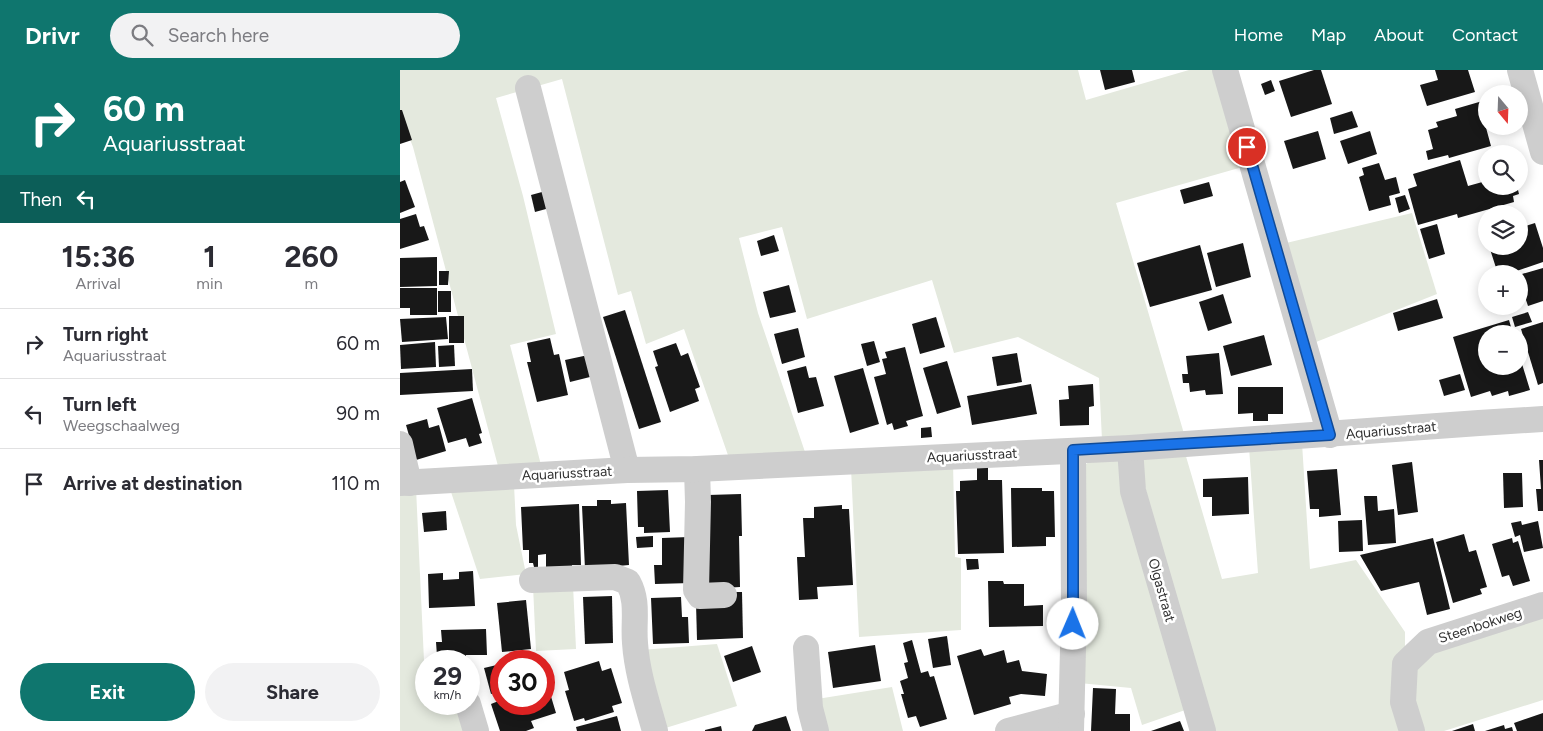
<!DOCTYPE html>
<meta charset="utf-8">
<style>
body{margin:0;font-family:Figtree,sans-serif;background:#f2f2f3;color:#2b2b33;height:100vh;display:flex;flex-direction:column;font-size:19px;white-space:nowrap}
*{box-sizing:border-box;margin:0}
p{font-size:16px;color:#7c7c81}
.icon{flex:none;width:28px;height:28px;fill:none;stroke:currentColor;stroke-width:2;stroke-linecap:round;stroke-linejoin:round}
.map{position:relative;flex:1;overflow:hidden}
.drawer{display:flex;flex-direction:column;background:#fff;width:400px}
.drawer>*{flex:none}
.banner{background:#0f766e;color:#fff;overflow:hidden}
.needle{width:32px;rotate:161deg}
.buttons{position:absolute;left:1078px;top:15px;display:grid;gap:10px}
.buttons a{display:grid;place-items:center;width:50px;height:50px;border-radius:50%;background:#fff;box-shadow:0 2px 12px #0003;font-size:25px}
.speed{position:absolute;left:15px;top:580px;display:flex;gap:10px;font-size:25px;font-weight:700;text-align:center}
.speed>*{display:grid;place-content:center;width:65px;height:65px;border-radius:50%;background:#fff;box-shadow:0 2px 12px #0003;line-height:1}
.speed small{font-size:12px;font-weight:400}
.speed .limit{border:8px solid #d22;background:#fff;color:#111}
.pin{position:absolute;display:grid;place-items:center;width:42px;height:42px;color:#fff;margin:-21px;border:2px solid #fff;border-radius:50%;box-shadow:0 1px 5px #0007}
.me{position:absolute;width:55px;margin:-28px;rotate:1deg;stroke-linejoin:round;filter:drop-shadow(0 0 4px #0008)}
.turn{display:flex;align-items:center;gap:18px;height:105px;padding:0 20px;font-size:22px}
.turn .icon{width:65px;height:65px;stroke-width:2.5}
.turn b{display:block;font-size:35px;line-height:42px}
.then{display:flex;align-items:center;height:48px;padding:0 20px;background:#0003;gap:10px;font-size:19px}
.eta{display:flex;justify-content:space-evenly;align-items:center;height:85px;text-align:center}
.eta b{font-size:30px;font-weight:700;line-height:35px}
.cta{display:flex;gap:10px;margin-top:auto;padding:10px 20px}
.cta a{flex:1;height:58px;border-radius:30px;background:#0f766e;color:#fff;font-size:20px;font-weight:700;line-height:58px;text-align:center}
.cta a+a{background:#f2f2f3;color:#2b2b33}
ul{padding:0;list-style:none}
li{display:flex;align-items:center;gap:15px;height:70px;padding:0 20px;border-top:1px solid #e1e1e2}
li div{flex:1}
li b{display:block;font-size:19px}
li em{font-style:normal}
header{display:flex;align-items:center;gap:30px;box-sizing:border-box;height:70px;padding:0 25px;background:#0f766e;color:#fff}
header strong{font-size:24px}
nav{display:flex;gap:28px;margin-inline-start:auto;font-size:18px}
.search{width:350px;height:45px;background:#f2f2f3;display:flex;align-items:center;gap:12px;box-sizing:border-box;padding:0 18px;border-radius:28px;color:#7c7c81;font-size:19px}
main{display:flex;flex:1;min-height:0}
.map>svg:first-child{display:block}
.green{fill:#e4e9de}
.building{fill:#181818}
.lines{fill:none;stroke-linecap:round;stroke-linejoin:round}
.minor{stroke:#cecece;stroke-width:26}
.route-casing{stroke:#114b97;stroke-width:12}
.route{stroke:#1a73e8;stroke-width:9}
.labels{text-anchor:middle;stroke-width:5;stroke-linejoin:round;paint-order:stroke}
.street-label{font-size:14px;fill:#313131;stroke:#fff}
</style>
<header>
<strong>Drivr</strong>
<div class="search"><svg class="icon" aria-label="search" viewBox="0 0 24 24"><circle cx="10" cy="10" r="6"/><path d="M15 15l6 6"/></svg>Search here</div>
<nav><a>Home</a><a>Map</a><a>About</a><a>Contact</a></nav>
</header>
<main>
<section class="drawer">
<div class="banner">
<div class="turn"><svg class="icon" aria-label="right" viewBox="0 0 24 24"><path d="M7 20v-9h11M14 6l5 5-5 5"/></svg><div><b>60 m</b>Aquariusstraat</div></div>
<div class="then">Then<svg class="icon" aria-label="left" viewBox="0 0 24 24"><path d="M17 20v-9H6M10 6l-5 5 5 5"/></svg></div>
</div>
<div class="eta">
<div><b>15:36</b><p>Arrival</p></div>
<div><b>1</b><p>min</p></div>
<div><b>260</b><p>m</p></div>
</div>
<ul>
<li><svg class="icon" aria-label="right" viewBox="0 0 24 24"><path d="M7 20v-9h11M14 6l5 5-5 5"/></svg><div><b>Turn right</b><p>Aquariusstraat</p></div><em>60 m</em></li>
<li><svg class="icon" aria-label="left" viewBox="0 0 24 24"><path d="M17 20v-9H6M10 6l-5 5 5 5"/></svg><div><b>Turn left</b><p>Weegschaalweg</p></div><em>90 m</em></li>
<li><svg class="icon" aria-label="arrive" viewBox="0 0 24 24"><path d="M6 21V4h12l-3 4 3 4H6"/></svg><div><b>Arrive at destination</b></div><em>110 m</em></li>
</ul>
<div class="cta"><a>Exit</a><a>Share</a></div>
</section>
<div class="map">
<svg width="1143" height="661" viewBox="0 0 1143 661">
<rect width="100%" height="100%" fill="#fff"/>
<g class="green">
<polygon points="0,0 678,0 686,30 789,0 819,0 846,96 716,133 785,367 702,370 699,308 618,267 554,283 532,210 407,249 382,157 339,168 358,243 406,385 329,388 284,259 246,274 231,221 218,225 162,9 96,28 123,126 156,264 110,275 141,395 98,396 13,77 0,44"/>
<polygon points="1012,143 1037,224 911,274 882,174"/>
<polygon points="902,373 910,499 956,490 1005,562 1005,661 807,661 737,385 785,383 822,509 858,503 849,377"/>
<polygon points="724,387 791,638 742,655 731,618 679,613 685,395 690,391"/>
<polygon points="553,392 555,487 561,488 561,560 459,567 451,398"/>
<polygon points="114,415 116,455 126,504 80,509 50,419"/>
<polygon points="16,418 26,634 62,634 70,661 0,661 0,419"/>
<polygon points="173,515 176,579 136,581 133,516"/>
<polygon points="1143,542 1143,630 1044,661 1018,661 1012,598 1021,586"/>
<polygon points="317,574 337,636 259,660 241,580"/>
<polygon points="492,617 503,661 419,661 417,629"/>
</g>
<g class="building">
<polygon points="700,0 732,0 735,12 705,20"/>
<polygon points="914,0 921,0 932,34 891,47 879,11"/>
<polygon points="1035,0 1068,0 1075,22 1027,36 1020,15 1038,10"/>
<polygon points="871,10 875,21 865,25 861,14"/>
<polygon points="1086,30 1086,54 1085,54 1091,76 1049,88 1048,85 1028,90 1026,81 1033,79 1028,60 1038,57 1036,52 1057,46 1055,39"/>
<polygon points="0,40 2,40 12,70 0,74"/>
<polygon points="952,41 958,57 934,64 930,48"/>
<polygon points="918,61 926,89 893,99 884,71"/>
<polygon points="970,61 977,84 948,94 940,71"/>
<polygon points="1060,90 1068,116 1086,111 1086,116 1117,116 1119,124 1113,126 1114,132 1058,148 1057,144 1018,155 1008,119 1017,116 1013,104"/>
<polygon points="979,93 985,110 996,107 1000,123 989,126 991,135 969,141 959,107 964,105 962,98"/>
<polygon points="5,110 15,137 0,143 0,112"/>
<polygon points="809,112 813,126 784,134 780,120"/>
<polygon points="153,119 157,136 135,142 131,125"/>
<polygon points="1005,125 1010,139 999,143 995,128"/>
<polygon points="16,144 20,157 24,156 29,170 0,179 0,149"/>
<polygon points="1135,153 1143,178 1143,192 1108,204 1098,204 1089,176 1119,176 1119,161 1123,160 1122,157"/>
<polygon points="1037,154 1045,184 1029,189 1020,159"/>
<polygon points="374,165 379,181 361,186 357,171"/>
<polygon points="843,173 851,207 816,217 807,183"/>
<polygon points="800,175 812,220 750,237 737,193"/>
<polygon points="37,187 37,216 0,217 0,188"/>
<polygon points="1143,198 1143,231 1128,236 1122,218 1126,217 1122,204"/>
<polygon points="39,201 49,201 48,215 39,215"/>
<polygon points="389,215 396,242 370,248 363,222"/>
<polygon points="0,218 37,218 37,245 10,245 10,238 0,238"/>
<rect x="38" y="221" width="13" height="21"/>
<polygon points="823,224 832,253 808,261 799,232"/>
<polygon points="1037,229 1043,248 998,261 993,243"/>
<polygon points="225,240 261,352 239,359 203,247"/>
<polygon points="1128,242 1132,252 1115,257 1112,247"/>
<rect x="49" y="246" width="15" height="27"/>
<polygon points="46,247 48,269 2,272 0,249"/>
<polygon points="536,247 545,277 520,284 512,254"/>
<polygon points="1109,250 1113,264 1086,264 1086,296 1119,296 1119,284 1130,320 1109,326 1108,321 1092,326 1090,321 1071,327 1053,267"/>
<polygon points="1143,252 1143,313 1138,315 1121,259"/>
<polygon points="398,258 405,287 382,294 374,264"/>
<polygon points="864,265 872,295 831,306 823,276"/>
<polygon points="150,268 154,285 159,284 168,325 137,332 127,292 131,292 127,273"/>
<polygon points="474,271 480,292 467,296 461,274"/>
<polygon points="35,272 36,297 1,299 0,275"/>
<polygon points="276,273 281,286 288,283 300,317 295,319 299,331 270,342 255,297 258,296 253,281"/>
<polygon points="54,275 55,296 39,297 38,276"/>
<polygon points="505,277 523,346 506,351 508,356 494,360 492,353 487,355 474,307 486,304 482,289 487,288 485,282"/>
<polygon points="617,283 622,312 597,316 592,287"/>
<polygon points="819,283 823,324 806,325 805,320 790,322 789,313 783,313 782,304 788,304 786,286"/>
<polygon points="193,284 198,305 170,312 165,290"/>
<polygon points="547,291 561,337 537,344 523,298"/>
<polygon points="406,296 409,308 416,307 424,336 398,343 387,301"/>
<polygon points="463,298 479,354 450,363 434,306"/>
<polygon points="72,299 73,321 0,325 0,303"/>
<polygon points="1060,304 1065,320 1044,326 1039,310"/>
<polygon points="631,314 637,344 572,355 567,326"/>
<polygon points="693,314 694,336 689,337 689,355 660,356 659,330 669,329 668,316"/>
<polygon points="838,317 883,317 883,344 868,344 868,351 853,351 853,343 838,344"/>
<polygon points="72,328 82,363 79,364 82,373 69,377 66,368 48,373 37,338"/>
<polygon points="27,349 29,358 39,355 46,381 16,390 6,355"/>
<polygon points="531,357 532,367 521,368 521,358"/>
<polygon points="1139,390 1143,390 1143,441 1138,441 1136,419 1141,419"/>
<polygon points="1012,392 1018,442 998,445 992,395"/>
<polygon points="588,396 588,410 602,410 604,483 558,484 556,421 560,421 560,411 577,410 577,397"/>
<polygon points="937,399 941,445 919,447 919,439 910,439 907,401"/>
<polygon points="1103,403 1122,403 1123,437 1104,438"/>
<polygon points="848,407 849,444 812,446 812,427 803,427 803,409"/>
<polygon points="611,418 642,418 642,421 654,421 655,467 646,467 646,476 612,477"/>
<polygon points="268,420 270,462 244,463 244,457 238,457 237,421"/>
<polygon points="341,424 342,466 339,466 340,517 307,519 308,425"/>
<polygon points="964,426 977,426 978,441 994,439 996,473 968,475"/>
<polygon points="197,430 211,430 211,434 226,433 229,495 185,499 182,436 197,436"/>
<polygon points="179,434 181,495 172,495 172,501 146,502 146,484 138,485 138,497 134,497 133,493 129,493 129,480 123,480 121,437"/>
<polygon points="442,435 442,439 449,439 453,515 417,517 418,529 399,530 397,487 405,487 403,448 414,448 414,437"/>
<polygon points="46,441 47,460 24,462 22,443"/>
<polygon points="962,450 963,481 939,482 938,451"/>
<polygon points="1121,451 1122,455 1138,451 1143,478 1124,482 1120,465 1115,467 1111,453"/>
<polygon points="1064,464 1069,482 1076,480 1087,517 1080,519 1082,524 1053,533 1036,472"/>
<polygon points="253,466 253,477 237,478 236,467"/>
<polygon points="289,467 291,513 255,514 254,495 262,495 262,468"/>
<polygon points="1033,468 1050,539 1027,545 1019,512 981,521 960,485"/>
<polygon points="1112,468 1113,473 1118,471 1130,511 1113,516 1109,505 1102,507 1092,474"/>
<polygon points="566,489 578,489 579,499 567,500"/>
<polygon points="73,501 75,536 29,538 28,504 43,503 43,510 59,509 59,502"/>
<polygon points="588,511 603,511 604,514 624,514 624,536 643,535 643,556 589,557"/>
<polygon points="329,522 342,522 343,568 297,570 296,533"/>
<polygon points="212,526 213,573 185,574 183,527"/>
<polygon points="281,527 282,547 288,547 289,573 253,574 251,528"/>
<polygon points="126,530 131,579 102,582 97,533"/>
<polygon points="86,559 87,585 66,585 66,591 48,591 48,586 37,586 36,572 42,572 41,560"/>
<polygon points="547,566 551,595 533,598 528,569"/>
<polygon points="512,570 521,603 528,601 530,607 534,606 547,649 520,657 516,646 508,648 501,624 504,624 500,611 508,608 504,593 508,592 503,573"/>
<polygon points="475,575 481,611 433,618 428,582"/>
<polygon points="352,576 361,602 333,612 324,586"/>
<polygon points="581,579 584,586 604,580 607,593 619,590 622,601 647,604 645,626 621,624 609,627 611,634 574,645 557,586"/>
<polygon points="199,591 202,601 211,598 222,633 212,636 214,642 185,651 184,648 174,651 165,621 169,620 164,602"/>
<polygon points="101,594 101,621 91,624 84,598"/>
<polygon points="144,610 146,610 156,643 131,651 134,658 126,661 100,661 91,634 101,630 101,634 144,634"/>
<polygon points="693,618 716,619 715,644 730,644 730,661 691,661"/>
<polygon points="1143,643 1143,661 1117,661 1114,653"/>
<polygon points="217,646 221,661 177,661 176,657"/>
<polygon points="386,646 391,661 352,661 355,655"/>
<polygon points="780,651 784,661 751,661"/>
<polygon points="1073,654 1075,661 1052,661"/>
<polygon points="1104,655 1105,659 1112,657 1113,661 1085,661"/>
<polygon points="321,656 322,661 305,661 305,660"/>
</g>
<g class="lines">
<g class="minor">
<polyline points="825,0 930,365"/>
<polyline points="1120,0 1143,82"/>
<polyline points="128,18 227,400"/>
<polyline points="0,374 9,413"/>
<polyline points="730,378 733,421 803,661"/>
<polyline points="297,399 298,432 296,520 300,526 324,525"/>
<polyline points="0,413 227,400 297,399 730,378 1079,353 1143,349"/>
<path d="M132,510L215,507L228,512C239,532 233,551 235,573C237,603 247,632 255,661"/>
<polyline points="406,578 410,638 416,661"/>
<polyline points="68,634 76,661"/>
<polyline points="608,661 672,644"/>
<polyline points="671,661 674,537 673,381"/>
<polyline points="1012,661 1003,632 1005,594 1028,572 1143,535"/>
</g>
</g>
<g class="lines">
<g class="route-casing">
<polyline id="route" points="673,554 673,380 930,365 847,77"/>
</g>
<use href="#route" class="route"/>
</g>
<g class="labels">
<g class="street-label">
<text transform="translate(991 360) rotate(-5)" y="5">Aquariusstraat</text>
<text transform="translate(572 385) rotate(-3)" y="5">Aquariusstraat</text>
<text transform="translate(167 403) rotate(-3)" y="5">Aquariusstraat</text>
<text transform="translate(762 520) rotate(74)" y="5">Olgastraat</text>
<text transform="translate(1080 555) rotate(-18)" y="5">Steenbokweg</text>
</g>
</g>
</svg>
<div class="buttons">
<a><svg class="needle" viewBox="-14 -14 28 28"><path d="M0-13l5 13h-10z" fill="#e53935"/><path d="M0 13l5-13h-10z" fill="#7c7c81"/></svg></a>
<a><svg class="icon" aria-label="search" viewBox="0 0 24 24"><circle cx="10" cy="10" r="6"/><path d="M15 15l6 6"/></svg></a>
<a><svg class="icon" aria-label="layers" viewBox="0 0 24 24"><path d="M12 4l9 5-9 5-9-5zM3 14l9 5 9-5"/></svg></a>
<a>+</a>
<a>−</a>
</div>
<div class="speed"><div>29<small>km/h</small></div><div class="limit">30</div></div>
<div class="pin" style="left:847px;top:77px;background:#d93025"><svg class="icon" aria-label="arrive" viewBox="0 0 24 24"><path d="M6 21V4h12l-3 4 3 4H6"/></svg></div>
<svg class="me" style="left:673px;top:554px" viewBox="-20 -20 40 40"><circle r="19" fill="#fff"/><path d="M0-13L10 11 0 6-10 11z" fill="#1a73e8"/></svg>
</div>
</main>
